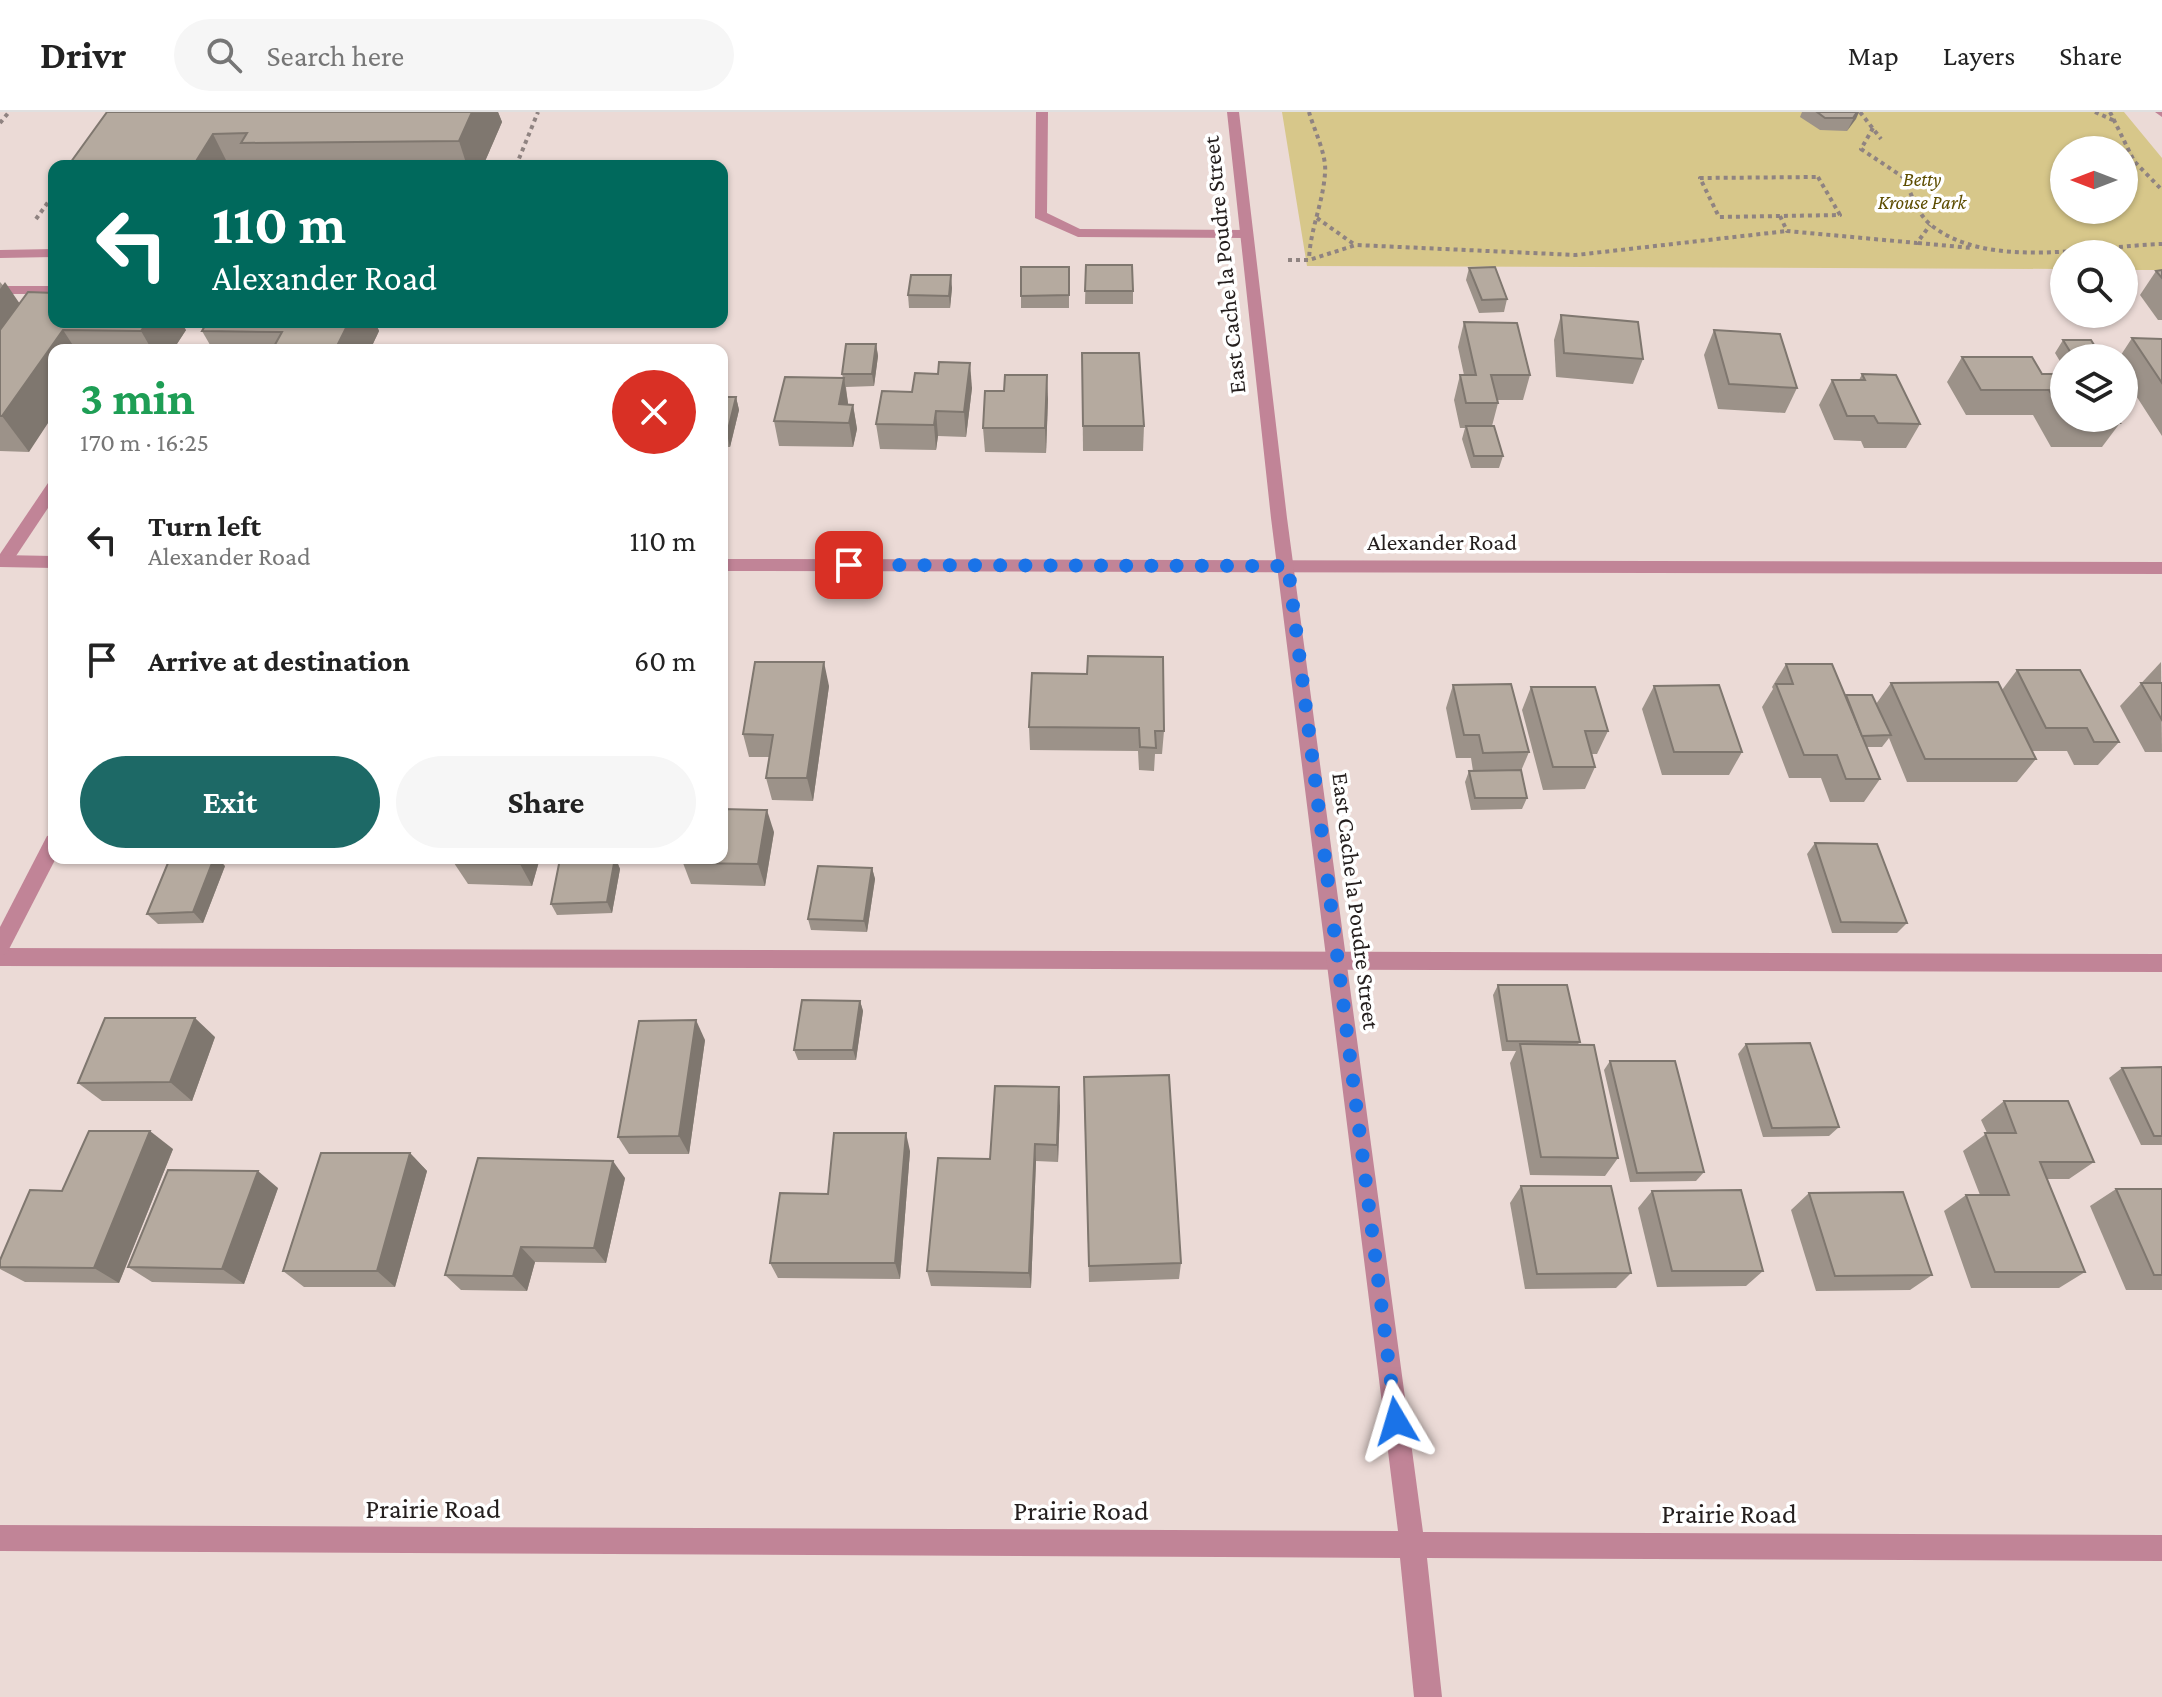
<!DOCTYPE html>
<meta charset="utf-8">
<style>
body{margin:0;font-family:"Crimson Pro",serif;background:#f6f6f6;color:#222;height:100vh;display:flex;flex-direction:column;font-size:30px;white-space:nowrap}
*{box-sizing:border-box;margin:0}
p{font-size:26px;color:#767676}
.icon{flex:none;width:44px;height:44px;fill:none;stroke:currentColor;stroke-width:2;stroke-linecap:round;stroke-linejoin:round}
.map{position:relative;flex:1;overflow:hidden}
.drawer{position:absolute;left:48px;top:232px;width:680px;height:520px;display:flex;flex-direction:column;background:#fff;border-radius:16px;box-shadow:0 2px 6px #0004}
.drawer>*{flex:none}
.top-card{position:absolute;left:48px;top:48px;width:680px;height:168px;border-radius:16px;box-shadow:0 2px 6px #0004;background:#00695c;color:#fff;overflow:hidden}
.needle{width:52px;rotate:270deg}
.controls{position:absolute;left:2050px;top:24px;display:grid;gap:16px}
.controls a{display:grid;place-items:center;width:88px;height:88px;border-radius:50%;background:#fff;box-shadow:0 2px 6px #0004;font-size:40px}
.pin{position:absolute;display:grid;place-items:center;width:68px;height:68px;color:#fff;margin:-34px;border-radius:16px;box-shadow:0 4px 12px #0006}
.me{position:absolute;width:88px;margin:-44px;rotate:353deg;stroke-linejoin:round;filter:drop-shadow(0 0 6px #0008)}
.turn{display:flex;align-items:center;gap:28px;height:168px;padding:0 32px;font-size:36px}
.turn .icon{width:104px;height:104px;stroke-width:2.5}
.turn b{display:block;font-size:56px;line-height:68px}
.round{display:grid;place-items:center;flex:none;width:84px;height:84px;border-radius:42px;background:#f6f6f6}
.head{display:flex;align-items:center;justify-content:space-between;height:136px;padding:0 32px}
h1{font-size:48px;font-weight:700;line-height:60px;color:#1e9e55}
.cta{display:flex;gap:16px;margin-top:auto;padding:16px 32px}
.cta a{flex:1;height:92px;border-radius:48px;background:#1d6966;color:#fff;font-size:32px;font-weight:700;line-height:92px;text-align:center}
.cta a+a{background:#f6f6f6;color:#222}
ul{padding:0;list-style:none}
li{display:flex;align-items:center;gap:24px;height:120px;padding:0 32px}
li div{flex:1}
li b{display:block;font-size:30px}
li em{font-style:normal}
header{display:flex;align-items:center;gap:48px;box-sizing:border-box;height:112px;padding:0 40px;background:#fff;border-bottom:2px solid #e0e0e0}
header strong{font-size:38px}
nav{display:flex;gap:44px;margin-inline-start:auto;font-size:28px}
.search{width:560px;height:72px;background:#f6f6f6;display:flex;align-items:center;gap:20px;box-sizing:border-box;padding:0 28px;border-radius:44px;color:#767676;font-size:30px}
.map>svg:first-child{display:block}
.green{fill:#d7c78a;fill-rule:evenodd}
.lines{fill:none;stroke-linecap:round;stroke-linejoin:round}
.path{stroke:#8f8381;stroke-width:4;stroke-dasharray:4 4;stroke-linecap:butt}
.service{fill:#c18497;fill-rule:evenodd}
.minor{fill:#c18497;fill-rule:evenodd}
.tertiary{fill:#c18497;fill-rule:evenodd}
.wall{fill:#9c9289}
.shaded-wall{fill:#7f776f}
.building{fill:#b5aa9f;stroke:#7f776f;stroke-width:2}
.route{stroke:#1a73e8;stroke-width:14;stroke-dasharray:0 25.2}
.labels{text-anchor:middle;stroke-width:7;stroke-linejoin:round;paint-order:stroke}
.far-park-label{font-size:20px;font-style:italic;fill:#5d4d00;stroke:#fff}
.street-label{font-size:24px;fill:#241e1d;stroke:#fff}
.near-street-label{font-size:28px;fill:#241e1d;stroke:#fff}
</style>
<header>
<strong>Drivr</strong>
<div class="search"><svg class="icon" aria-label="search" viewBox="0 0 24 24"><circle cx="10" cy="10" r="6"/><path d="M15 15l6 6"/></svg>Search here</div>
<nav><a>Map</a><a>Layers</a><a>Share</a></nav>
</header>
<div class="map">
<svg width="2162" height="1585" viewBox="0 0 2162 1585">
<rect width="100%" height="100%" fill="#ebdad6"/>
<path class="green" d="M1282,0H2124L2162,46V158H2124V142H2064V157L1307,154ZM2064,38H2124V98H2064Z"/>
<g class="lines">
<g class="path">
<path d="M1309,0C1314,18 1327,43 1325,61C1323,92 1310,117 1309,148"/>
<polyline points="1860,0 1881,27"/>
<polyline points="2095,0 2115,9"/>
<polyline points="2110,0 2134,49 2162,78"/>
<polyline points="0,11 9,0"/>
<polyline points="1873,16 1861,37 1903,65"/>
<polyline points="516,54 538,0"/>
<path d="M1908,61L1903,65C1911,80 1917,102 1931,113C1988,159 2094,134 2162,132"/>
<polygon points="1818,65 1840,103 1719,105 1700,66"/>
<polyline points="1780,104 1787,119 1917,131 1930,113"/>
<polyline points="1317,106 1355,133"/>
<polyline points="36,107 54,82"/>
<polyline points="1918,131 1972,136"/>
<polyline points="1288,148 1309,148 1356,133 1576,143 1787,119"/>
</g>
<g class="service">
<polygon points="1036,0 1048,0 1047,101 1080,117 1246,118 1253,122 1246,126 1078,125 1035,106"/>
<polygon points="54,137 54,145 0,146 0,138"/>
<rect x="0" y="174" width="54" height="8"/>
<polygon points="54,370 54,387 10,453 0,454 0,442 48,371"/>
<polygon points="0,836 2162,842 2162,860 0,854"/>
</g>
<g class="minor">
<polygon points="2155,0 2162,0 2162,5"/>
<polygon points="0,443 54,444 54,456 0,455"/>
<polygon points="722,447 2162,450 2162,462 722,459"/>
<polygon points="54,722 56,746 7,841 0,844 0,815 47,724"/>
</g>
<polygon class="tertiary" points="1227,0 1239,0 1287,406 1423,1420 2162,1423 2162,1449 1427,1446 1442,1585 1414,1585 1400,1446 0,1439 0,1413 1398,1419 1271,406"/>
</g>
<g class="wall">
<polygon points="107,0 498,0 502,10 483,54 68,54"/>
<polygon points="1802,0 1859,0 1847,19 1820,18 1800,5"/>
<polygon points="2060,150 2064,150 2064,181 2052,162"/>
<polygon points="1086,153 1133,179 1133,192 1085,192"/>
<polygon points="1069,155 1069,196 1021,196 1021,184"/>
<polygon points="1469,156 1507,187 1504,200 1479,201 1466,168"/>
<polygon points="2162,158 2162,208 2158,208 2140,183 2156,159"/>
<polygon points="0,170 19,191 186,218 173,238 54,238 29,340 0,339"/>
<polygon points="952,176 950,196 909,196 908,183"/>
<polygon points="1561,203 1643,247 1633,272 1556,265 1554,228"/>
<polygon points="207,210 375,210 379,219 370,238 213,238 202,219"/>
<polygon points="1464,210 1530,263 1523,288 1497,288 1498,291 1492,314 1503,344 1499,356 1471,356 1462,327 1465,316 1460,316 1454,288 1460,263 1464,263 1458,235"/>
<polygon points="1714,218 1797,276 1785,301 1718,297 1704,243"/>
<polygon points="2132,226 2162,227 2162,324 2124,265 2124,246 2119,246"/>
<polygon points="2063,228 2102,246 2064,246 2064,256 2055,241"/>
<polygon points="876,232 878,244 874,274 846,275 848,292 853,293 857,317 853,335 779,334 774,309 843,266 842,262"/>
<polygon points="1082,241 1144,314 1143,339 1083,339"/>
<polygon points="1962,245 2042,262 2064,262 2064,306 2117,306 2120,311 2102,335 2051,335 2033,303 1966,303 1947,270"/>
<polygon points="1862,262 1920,312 1906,336 1864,336 1861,329 1834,328 1819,293 1832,268 1859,268"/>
<polygon points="972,276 966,325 938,324 936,338 880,337 876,312 912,280"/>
<polygon points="722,285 736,285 739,298 730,335 722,335"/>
<polygon points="1048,287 1046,341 985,340 983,316"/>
<polygon points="2161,550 2162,640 2145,640 2120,594"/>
<polygon points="1786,552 1846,583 1876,592 1891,571 2002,578 2017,558 2119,630 2098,653 2074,653 2067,639 2032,639 2036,647 2017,670 1907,670 1889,626 1882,635 1867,635 1880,667 1864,690 1830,690 1821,666 1789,666 1762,595 1773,577 1772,575"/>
<polygon points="1087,562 1164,619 1162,642 1155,642 1154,659 1139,658 1138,639 1030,638 1029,615"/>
<polygon points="1453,573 1529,640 1521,659 1527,686 1522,697 1471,698 1465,670 1469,659 1473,659 1471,646 1456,646 1446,596"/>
<polygon points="829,574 813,689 772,688 766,666 769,645 749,645 743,622"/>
<polygon points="1654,574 1742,640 1729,663 1662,663 1642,597"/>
<polygon points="1531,575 1608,619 1597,642 1592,642 1595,655 1585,677 1543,678 1522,598"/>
<polygon points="774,720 765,774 691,772 683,751"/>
<polygon points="1815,731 1907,811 1897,821 1832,821 1807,742"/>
<polygon points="456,746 540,746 532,774 468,772 454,751"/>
<polygon points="616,746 620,757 612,801 557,803 551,792"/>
<polygon points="225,754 203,811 158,812 147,802"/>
<polygon points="872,756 875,767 867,820 811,818 808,807"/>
<polygon points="1498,873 1580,930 1578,932 1618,1046 1605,1064 1530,1063 1510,951 1516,939 1502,939 1493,883"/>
<polygon points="860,889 863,899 856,948 798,948 794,938"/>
<polygon points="215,925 192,989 102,989 78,971"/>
<polygon points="705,928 689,1042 629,1042 618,1025"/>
<polygon points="1746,932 1839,1015 1829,1024 1763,1025 1738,942"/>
<polygon points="1610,949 1704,1060 1696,1069 1630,1070 1604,958"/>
<polygon points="2162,955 2162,1033 2141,1033 2109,966 2122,956"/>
<polygon points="1084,983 1181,1151 1179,1167 1089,1170"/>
<polygon points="2004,989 2094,1050 2069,1067 2047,1067 2085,1160 2059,1176 1971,1176 1944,1099 1966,1083 1980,1083 1963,1039 1987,1021 1981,1008"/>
<polygon points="1060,994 1058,1050 1036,1049 1031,1176 931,1174 927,1159 990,1047"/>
<polygon points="173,1037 119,1171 25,1170 0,1157 0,1148 62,1079"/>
<polygon points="910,1039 900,1167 778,1166 770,1151 828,1082"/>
<polygon points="410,1041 427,1059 395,1175 304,1175 283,1159"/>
<polygon points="625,1066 606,1151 535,1150 527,1179 461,1178 445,1163"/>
<polygon points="1521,1074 1631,1161 1616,1176 1525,1177 1510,1091"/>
<polygon points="278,1076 244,1172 152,1170 128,1155"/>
<polygon points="2116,1077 2162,1077 2162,1178 2126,1178 2090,1094"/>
<polygon points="1652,1079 1763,1159 1746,1174 1657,1175 1638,1096"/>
<polygon points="1809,1081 1932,1163 1910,1178 1816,1179 1791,1098"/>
</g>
<g class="shaded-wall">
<polygon points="472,0 498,0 502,10 483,54 467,54 459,29"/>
<polygon points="1857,0 1859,0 1856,7 1847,19"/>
<polygon points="213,22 229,54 193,54"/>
<polygon points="951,163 952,176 950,196 949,184"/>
<polygon points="5,170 22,195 0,226 0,177"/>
<polygon points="147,210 181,210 186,218 173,238 152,238 141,219"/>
<polygon points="349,210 375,210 379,219 370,238 335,238"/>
<polygon points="63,218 76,238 54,238 54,302 29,340 2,304"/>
<polygon points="876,232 878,244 874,274 872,262"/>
<polygon points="970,251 972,276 966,325 964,300"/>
<polygon points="1047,263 1048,287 1046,341 1045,316"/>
<polygon points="844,266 848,291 844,311 839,292"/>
<polygon points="736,285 739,298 730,335 727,322"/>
<polygon points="853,293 857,317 853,335 849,311"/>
<polygon points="936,299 938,324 936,338 934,313"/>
<polygon points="824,550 829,574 813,689 807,666"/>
<polygon points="767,698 774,720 765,774 758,752"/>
<polygon points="214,746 218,746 225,754 203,811 193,800"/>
<polygon points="522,746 540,746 532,774 520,752"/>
<polygon points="615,746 620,757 612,801 607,790"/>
<polygon points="872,756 875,767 867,820 864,809"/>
<polygon points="860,889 863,899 856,948 853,938"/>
<polygon points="195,906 215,925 192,989 170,970"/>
<polygon points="696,908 705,928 689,1042 679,1024"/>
<polygon points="1059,975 1060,994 1058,1050 1057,1033"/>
<polygon points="150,1019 173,1037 119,1171 94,1156"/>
<polygon points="906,1021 910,1039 900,1167 895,1151"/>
<polygon points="1035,1032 1036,1049 1031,1176 1029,1161"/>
<polygon points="410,1041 427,1059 395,1175 377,1159"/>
<polygon points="613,1049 625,1066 606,1151 594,1136"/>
<polygon points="258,1059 278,1076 244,1172 222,1157"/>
<polygon points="521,1135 535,1150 527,1179 513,1164"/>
</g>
<g class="building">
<polygon points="107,0 472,0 459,29 241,31 247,21 213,22 193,54 68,54"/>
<polygon points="1817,0 1857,0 1853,6 1825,6"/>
<polygon points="1086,153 1132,153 1133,179 1085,179"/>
<polygon points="1021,155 1069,155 1069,183 1021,184"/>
<polygon points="1495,155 1507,187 1482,188 1469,156"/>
<polygon points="2162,158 2162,166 2156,159"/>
<polygon points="911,163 951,163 949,184 908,183"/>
<polygon points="28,180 54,181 54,210 147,210 141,219 63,218 2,304 0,304 0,218"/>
<polygon points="1561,203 1638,210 1643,247 1564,241"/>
<polygon points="207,210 349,210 335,238 272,238 282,220 202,219"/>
<polygon points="1464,210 1517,211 1530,263 1491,263 1498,291 1466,291 1460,263 1476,263"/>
<polygon points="1714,218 1780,222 1797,276 1729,272"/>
<polygon points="2132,226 2162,227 2162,271"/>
<polygon points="2063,228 2091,228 2102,246 2074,246"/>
<polygon points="846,232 876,232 872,262 842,262"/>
<polygon points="1082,241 1139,241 1144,314 1083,314"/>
<polygon points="1962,245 2032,245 2042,262 2064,262 2064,304 2049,278 1981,278"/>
<polygon points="939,250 970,251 964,300 936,299 934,313 876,312 882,279 912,280 915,261 938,262"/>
<polygon points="1862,262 1896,263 1920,312 1878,311 1874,304 1847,304 1832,268 1865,268"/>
<polygon points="1005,263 1047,263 1045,316 983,316 985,279 1004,279"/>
<polygon points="785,265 844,266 839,292 853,293 849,311 774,309"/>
<polygon points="722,285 736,285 727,322 722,322"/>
<polygon points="2065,306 2117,306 2120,311 2068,310"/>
<polygon points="1466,314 1494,314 1503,344 1474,344"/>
<polygon points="1088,544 1163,545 1164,619 1155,619 1156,636 1140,635 1139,616 1029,615 1032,561 1087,562"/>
<polygon points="755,550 824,550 807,666 766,666 773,623 743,622"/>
<polygon points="1786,552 1832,552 1880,667 1846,667 1837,643 1804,643 1776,572 1793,572"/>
<polygon points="2017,558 2080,558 2119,630 2094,630 2087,616 2046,616"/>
<polygon points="1998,570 2036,647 1925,647 1891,571"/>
<polygon points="2141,571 2162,571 2162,608"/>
<polygon points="1511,572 1529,640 1483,641 1479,623 1464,623 1453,573"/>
<polygon points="1719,573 1742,640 1674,640 1654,574"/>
<polygon points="1531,575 1595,575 1608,619 1585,619 1595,655 1553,655"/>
<polygon points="1846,583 1872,583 1891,623 1862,624"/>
<polygon points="1521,658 1527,686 1475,686 1469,659"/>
<polygon points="722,697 767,698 758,752 683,751 684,746 722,746"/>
<polygon points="1815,731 1877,732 1907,811 1841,810"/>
<polygon points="170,746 214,746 193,800 147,802"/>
<polygon points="456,746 522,746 520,752 454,751"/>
<polygon points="615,746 607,790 551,792 560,747"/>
<polygon points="818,754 872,756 864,809 808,807"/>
<polygon points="1498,873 1567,873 1580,930 1507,929"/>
<polygon points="802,888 860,889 853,938 794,938"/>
<polygon points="105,906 195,906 170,970 78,971"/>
<polygon points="696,908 679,1024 618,1025 639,909"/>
<polygon points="1810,931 1839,1015 1772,1016 1746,932"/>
<polygon points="1520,932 1594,933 1618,1046 1541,1045"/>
<polygon points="1610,949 1675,949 1704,1060 1637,1061"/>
<polygon points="2162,955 2162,1024 2154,1024 2122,956"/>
<polygon points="1169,963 1181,1151 1089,1154 1084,965"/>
<polygon points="995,974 1059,975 1057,1033 1035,1032 1029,1161 927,1159 938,1046 990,1047"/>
<polygon points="2004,989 2068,989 2094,1050 2040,1050 2085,1160 1995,1160 1966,1083 2009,1083 1985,1021 2016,1021"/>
<polygon points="89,1019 150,1019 94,1156 0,1155 0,1148 30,1078 62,1079"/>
<polygon points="834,1021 906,1021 895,1151 770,1151 780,1081 828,1082"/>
<polygon points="321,1041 410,1041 377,1159 283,1159"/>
<polygon points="478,1046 613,1049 594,1136 521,1135 513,1164 445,1163"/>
<polygon points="168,1058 258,1059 222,1157 128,1155"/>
<polygon points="1521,1074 1611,1074 1631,1161 1537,1162"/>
<polygon points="2116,1077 2162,1077 2162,1163 2154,1163"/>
<polygon points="1741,1078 1763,1159 1672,1159 1652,1079"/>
<polygon points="1903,1080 1932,1163 1835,1164 1809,1081"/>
</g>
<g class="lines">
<polyline class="route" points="849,453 1288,454 1396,1309"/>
</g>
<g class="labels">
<g class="far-park-label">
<text x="1922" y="74">Betty<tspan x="1922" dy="23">Krouse Park</tspan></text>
</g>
<g class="street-label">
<text transform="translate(1224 153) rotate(-96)" y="8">East Cache la Poudre Street</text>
<text x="1442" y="438">Alexander Road</text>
<text transform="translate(1356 789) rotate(83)" y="8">East Cache la Poudre Street</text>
</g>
<g class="near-street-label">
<text x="433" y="1406">Prairie Road</text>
<text x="1081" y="1408">Prairie Road</text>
<text x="1729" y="1411">Prairie Road</text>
</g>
</g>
</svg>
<div class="controls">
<a><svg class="needle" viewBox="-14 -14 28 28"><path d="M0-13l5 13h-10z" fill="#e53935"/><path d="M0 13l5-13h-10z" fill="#767676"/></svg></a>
<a><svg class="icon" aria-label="search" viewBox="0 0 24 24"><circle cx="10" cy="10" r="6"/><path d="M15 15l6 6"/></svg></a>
<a><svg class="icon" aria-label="layers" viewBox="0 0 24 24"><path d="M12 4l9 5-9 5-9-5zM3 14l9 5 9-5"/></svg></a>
</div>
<div class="pin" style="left:849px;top:453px;background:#d93025"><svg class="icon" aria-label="arrive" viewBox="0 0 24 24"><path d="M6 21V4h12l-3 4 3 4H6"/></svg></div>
<svg class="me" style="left:1396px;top:1309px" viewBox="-20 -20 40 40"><path d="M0-17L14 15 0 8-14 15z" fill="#1a73e8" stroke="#fff" stroke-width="4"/></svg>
<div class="top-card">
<div class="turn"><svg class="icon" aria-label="left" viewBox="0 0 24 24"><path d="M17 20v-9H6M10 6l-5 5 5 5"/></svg><div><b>110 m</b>Alexander Road</div></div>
</div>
<section class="drawer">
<div class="head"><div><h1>3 min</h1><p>170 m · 16:25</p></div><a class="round" style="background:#d93025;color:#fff"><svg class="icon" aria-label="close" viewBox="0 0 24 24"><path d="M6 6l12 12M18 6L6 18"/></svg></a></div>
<ul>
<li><svg class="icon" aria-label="left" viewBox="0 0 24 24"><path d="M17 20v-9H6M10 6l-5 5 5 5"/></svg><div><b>Turn left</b><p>Alexander Road</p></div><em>110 m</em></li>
<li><svg class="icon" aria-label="arrive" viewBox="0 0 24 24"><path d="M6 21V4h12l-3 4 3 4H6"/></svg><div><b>Arrive at destination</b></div><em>60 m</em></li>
</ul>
<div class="cta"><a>Exit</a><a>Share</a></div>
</section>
</div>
